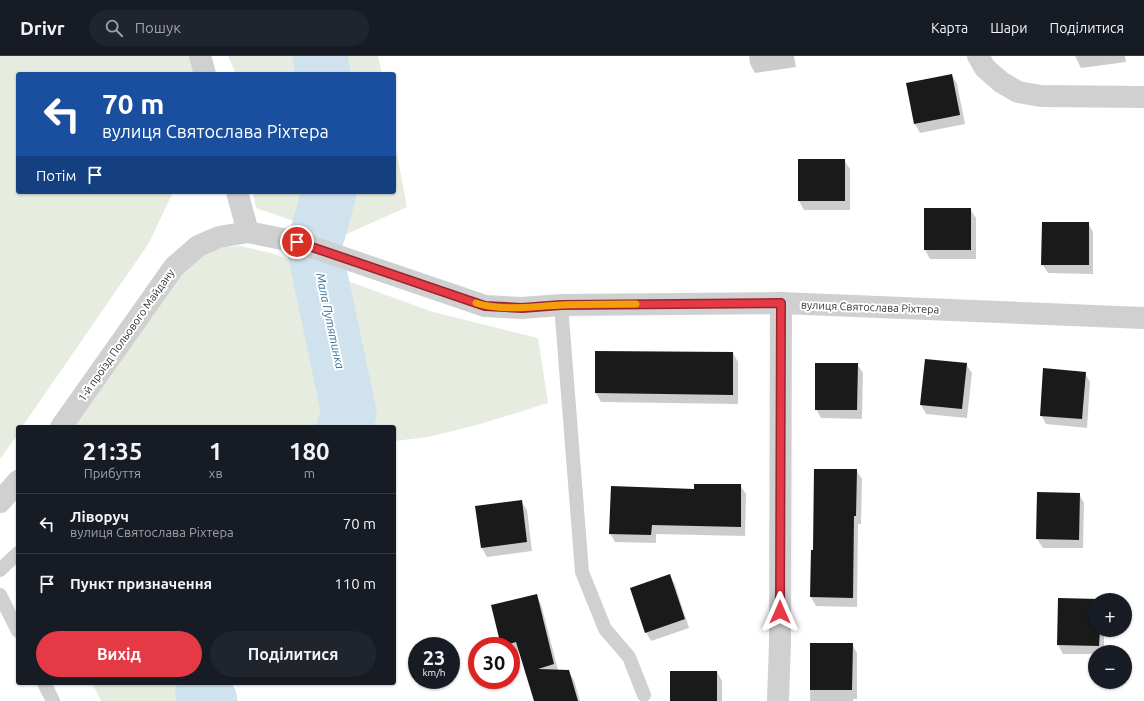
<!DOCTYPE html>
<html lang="uk">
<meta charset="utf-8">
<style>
body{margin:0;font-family:Ubuntu,sans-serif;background:#20242c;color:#f1f3f6;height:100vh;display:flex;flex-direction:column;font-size:15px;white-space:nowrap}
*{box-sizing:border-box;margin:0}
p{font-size:13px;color:#9ea1a6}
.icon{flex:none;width:22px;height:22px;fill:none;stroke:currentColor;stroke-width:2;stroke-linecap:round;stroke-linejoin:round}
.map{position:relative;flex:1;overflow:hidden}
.sheet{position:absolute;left:16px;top:369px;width:380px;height:260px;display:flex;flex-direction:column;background:#171b24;border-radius:4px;box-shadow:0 1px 3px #0004}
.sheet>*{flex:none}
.top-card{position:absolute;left:16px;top:16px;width:380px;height:122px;border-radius:4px;box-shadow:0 1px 3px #0004;background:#1a4fa0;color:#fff;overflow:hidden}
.fabs{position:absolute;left:1088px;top:537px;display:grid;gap:8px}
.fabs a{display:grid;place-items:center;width:44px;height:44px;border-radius:50%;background:#171b24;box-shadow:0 1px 3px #0004;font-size:20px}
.speed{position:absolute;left:408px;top:581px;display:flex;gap:8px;font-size:20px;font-weight:700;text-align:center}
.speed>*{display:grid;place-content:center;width:52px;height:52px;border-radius:50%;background:#171b24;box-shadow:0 1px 3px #0004;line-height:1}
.speed small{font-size:10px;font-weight:400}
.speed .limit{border:6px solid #d22;background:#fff;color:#111}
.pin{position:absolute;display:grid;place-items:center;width:34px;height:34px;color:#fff;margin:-17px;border:2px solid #fff;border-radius:50%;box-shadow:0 1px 4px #0007}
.me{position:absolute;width:44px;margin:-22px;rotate:0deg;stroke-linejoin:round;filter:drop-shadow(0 0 3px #0008)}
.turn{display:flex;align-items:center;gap:14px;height:84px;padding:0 20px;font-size:18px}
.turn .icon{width:52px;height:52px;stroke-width:2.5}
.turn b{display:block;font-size:28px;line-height:34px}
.then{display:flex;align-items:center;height:38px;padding:0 20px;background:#0003;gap:8px;font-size:15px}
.eta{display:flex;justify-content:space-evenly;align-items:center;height:68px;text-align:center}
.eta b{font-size:24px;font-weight:600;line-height:28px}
.primary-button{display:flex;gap:8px;margin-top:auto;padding:8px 20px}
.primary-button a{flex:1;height:46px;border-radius:24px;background:#e63946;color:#fff;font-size:16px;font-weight:600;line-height:46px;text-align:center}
.primary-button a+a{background:#20242c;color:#f1f3f6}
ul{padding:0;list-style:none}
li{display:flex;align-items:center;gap:12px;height:60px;padding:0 20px;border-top:1px solid #363941}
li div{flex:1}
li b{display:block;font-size:15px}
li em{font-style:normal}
header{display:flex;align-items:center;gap:24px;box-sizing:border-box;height:56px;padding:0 20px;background:#171b24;border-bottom:1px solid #363941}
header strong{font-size:19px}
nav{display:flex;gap:22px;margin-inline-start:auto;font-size:14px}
.search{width:280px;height:36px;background:#20242c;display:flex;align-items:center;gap:10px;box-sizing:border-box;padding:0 14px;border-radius:22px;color:#9ea1a6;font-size:15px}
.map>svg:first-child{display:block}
.green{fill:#e6ecdf}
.shadow{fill:#0003}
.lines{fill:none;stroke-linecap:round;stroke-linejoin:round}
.river{stroke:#cfe2ee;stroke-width:55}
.building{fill:#1a1a1a}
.service{stroke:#d0d0d0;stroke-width:14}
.minor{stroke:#d0d0d0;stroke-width:22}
.route-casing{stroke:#96252e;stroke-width:10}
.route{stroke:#e63946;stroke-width:7}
.slow{stroke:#f59e0b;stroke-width:7}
.labels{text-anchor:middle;stroke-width:4;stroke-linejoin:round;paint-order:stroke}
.street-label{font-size:11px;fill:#333;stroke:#fff}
.water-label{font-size:12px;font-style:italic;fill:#3f7597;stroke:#fff}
</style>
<header>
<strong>Drivr</strong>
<div class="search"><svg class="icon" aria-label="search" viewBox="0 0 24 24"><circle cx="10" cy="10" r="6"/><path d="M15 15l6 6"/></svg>Пошук</div>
<nav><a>Карта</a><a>Шари</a><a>Поділитися</a></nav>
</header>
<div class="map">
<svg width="1144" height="645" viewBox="0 0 1144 645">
<rect width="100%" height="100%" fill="#fff"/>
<g class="green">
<polygon points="0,0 204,0 212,18 18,18 18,136 173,136 149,187 22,371 18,371 18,378 0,403"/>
<polygon points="228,0 378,0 382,18 236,18"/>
<polygon points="394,83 407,151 340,181 256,152 253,136 394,136"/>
<polygon points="240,190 271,197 430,255 538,282 548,347 477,369 428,381 394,385 394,371 372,371 374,353 341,337 330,371 62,371 166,217 215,192"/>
<polygon points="92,627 182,627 182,645 101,645"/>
</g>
<g class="shadow">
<polygon points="749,0 794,0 796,11 755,17 750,8"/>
<polygon points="1075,0 1125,0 1126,6 1081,12"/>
<polygon points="952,19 957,28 965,68 920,77 915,68 907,28"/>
<polygon points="844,104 850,113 850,154 804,154 799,145"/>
<polygon points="970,153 976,162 976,203 930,203 925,194"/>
<polygon points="1088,167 1093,176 1093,218 1048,217 1042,208"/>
<polygon points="596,296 733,297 738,306 738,348 601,346 596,337"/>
<polygon points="857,308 863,317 862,363 821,362 816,353"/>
<polygon points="966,308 972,317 967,362 926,358 921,349"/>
<polygon points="1085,317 1090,326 1087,372 1046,368 1041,359"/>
<polygon points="856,414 862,423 861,468 858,468 857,551 816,550 811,541 814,495"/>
<polygon points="740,429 746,438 745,480 656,478 656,487 615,486 610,477 695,434"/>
<polygon points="1079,438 1084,447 1083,492 1043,492 1037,483"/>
<polygon points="521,445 527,454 532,495 487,501 482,492"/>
<polygon points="670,520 675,529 689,572 651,585 646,576"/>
<polygon points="536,539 541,548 558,614 568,615 574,624 580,645 535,645 520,595 511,598 511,590 502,590 492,550"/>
<polygon points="1059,543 1100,544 1095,544 1095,574 1104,574 1104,596 1095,596 1095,598 1063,598 1058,589"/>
<polygon points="811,588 852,588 857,597 857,643 853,643 853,645 810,645"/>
<polygon points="717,616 722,625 722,645 671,645"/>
</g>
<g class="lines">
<g class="river">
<polyline points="320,0 323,18"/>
<polyline points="329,136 314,191 349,357 344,371"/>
<polyline points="206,627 203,636 210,645"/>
</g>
</g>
<g class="building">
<polygon points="952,18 960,59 914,68 906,27"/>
<rect x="798" y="103" width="47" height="42"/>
<rect x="924" y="152" width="47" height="42"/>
<polygon points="1042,166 1089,166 1089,209 1041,209"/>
<polygon points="595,295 733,296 733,339 595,337"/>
<polygon points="925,303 967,307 962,353 920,349"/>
<polygon points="815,307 858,307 857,354 815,354"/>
<polygon points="1043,312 1086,316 1082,363 1040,360"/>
<polygon points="814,413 857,413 856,460 854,460 853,542 810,541 811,494 813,494"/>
<polygon points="694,428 741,428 741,471 652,469 651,479 609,478 611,430 694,433"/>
<polygon points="1037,436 1080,437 1079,484 1036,483"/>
<polygon points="522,444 527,486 481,492 475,450"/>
<polygon points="670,518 685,563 645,577 630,532"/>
<polygon points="537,538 554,608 538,613 569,614 578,645 534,645 516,586 501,590 491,549"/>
<polygon points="1058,542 1100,543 1100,544 1095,544 1095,574 1100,574 1099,590 1057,589"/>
<polygon points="810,587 853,587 852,634 810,634"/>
<rect x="670" y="615" width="47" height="30"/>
</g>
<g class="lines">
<g class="service">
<polyline points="561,249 582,516 605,573 629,601 644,639"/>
<polyline points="0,514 18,497"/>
<polyline points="0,539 18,575"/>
<polyline points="44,627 53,645"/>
</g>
<g class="minor">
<polyline points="200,0 205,18"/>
<polyline points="978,0 985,12 1001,26 1018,36 1041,40 1144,41"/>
<polyline points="237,136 248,176"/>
<polyline points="61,371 174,211 198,190 219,181 248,176 297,186 485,250 521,252 561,249 781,247 1144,262"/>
<polyline points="0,446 18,425"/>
<polyline points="778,645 780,587 781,247"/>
</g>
</g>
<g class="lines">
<g class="route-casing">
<polyline id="route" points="297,186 485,250 522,252 561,249 781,247 780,556"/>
</g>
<use href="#route" class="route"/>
<path class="slow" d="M476,247C504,256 533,250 562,249C586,248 611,248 636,248"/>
</g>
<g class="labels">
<g class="street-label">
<text transform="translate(870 251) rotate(2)" y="4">вулиця Святослава Ріхтера</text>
<text transform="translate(126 279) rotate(-55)" y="4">1-й проїзд Польового Майдану</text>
</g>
<g class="water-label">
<text transform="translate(330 265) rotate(78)" y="4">Мала Путятинка</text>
</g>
</g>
</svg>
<div class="fabs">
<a>+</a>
<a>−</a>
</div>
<div class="speed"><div>23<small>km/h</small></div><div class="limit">30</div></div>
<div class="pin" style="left:297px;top:186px;background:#d93025"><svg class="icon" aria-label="arrive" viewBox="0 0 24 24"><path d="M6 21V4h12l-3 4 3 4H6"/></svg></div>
<svg class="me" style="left:780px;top:556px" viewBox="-20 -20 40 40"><path d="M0-17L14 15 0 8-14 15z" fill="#e63946" stroke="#fff" stroke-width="4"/></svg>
<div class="top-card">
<div class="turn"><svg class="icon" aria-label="left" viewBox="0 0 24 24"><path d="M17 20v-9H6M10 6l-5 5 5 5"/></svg><div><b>70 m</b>вулиця Святослава Ріхтера</div></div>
<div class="then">Потім<svg class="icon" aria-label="arrive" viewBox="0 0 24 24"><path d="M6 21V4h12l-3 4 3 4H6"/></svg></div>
</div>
<section class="sheet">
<div class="eta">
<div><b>21:35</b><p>Прибуття</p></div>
<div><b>1</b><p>хв</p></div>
<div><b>180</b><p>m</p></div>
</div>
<ul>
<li><svg class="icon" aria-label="left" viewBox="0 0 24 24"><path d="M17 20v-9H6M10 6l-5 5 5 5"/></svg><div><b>Ліворуч</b><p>вулиця Святослава Ріхтера</p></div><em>70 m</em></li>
<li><svg class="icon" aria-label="arrive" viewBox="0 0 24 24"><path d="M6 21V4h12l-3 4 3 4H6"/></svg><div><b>Пункт призначення</b></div><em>110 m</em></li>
</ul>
<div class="primary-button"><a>Вихід</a><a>Поділитися</a></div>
</section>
</div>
